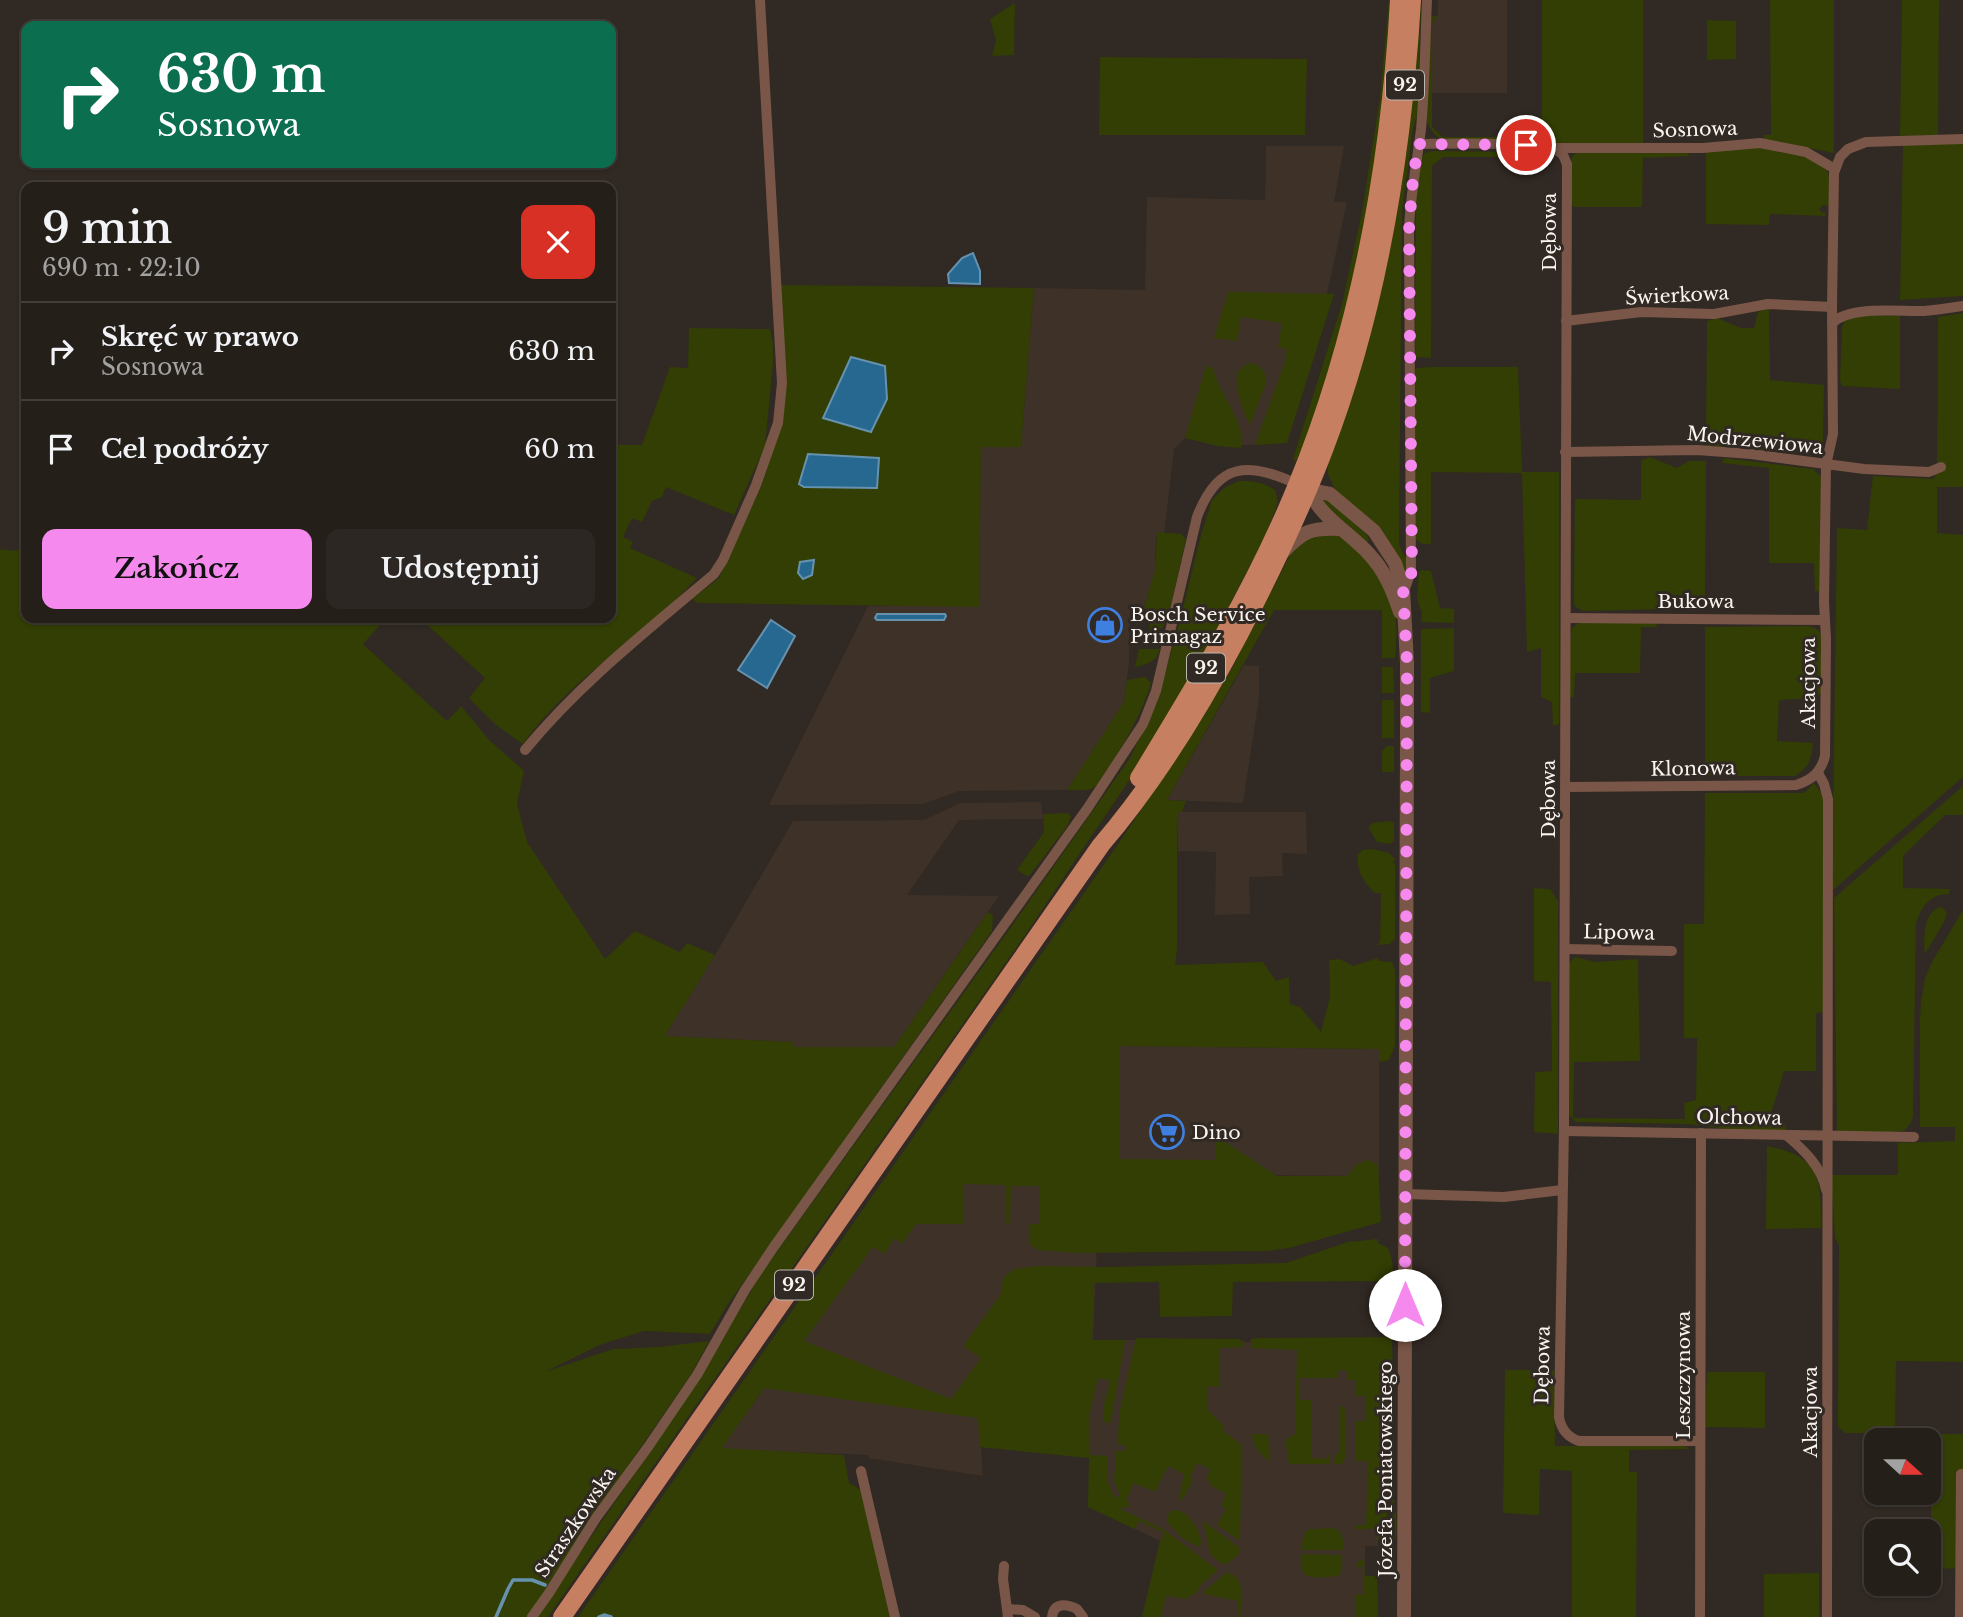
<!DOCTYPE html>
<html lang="pl">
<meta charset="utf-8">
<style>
body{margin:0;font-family:"Libre Baskerville",serif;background:#2d2723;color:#f1f3f6;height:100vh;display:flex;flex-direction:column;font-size:26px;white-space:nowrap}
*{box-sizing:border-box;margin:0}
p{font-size:23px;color:#a3a2a2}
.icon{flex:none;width:38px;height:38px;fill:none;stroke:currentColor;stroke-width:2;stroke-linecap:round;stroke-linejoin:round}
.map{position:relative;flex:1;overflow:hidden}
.drawer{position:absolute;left:21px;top:182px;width:595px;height:441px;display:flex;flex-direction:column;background:#251f1a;border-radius:14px;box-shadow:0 2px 5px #0004,0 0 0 2px #423d39}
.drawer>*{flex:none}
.guide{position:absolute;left:21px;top:21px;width:595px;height:147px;border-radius:14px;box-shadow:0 2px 5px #0004,0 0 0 2px #423d39;background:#0b6e4f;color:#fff;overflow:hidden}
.needle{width:46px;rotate:111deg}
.fabs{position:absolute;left:1864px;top:1428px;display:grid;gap:14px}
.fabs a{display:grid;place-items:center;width:77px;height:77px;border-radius:14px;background:#251f1a;box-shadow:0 2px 5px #0004,0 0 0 2px #423d39;font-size:35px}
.pin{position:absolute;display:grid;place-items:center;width:60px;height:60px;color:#fff;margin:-30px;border:4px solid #fff;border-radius:50%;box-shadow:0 2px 7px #0007}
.me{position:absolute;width:77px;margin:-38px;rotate:0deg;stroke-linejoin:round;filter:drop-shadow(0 0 5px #0008)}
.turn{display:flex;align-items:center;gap:24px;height:147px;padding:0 21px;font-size:32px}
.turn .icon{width:91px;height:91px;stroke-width:2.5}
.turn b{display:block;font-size:49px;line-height:60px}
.round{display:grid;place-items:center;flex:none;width:74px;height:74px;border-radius:14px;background:#2d2723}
.headline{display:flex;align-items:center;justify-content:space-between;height:119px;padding:0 21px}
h1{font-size:42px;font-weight:600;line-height:52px}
.button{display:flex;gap:14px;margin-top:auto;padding:14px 21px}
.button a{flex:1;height:80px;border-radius:14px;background:#f589ee;color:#111;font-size:28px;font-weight:600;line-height:80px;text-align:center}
.button a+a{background:#2d2723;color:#f1f3f6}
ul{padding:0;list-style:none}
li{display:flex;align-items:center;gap:21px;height:98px;padding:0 21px;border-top:2px solid #423d39}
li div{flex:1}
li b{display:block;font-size:26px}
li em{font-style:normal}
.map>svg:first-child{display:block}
.built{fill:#3e3127}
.green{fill:#323e04}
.water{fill:#276891;stroke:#6692ae;stroke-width:2}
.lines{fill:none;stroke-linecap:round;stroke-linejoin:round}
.stream{stroke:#6692ae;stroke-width:3.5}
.minor{stroke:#795647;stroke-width:10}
.tertiary{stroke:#795647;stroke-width:14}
.primary{stroke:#c67f61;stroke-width:18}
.route{stroke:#f589ee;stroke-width:12;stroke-dasharray:0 21.6}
.labels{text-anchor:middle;stroke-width:6;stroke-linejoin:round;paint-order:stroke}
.shield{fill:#312923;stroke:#bdb7b2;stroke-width:2}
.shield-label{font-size:18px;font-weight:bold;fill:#f9f4f0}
.street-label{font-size:19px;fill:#f9f4f0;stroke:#312923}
.poi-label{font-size:19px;fill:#f9f4f0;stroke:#312923;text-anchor:start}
</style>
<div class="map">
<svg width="1963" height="1617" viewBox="0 0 1963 1617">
<rect width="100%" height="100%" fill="#312923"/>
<g class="built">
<polygon points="1438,0 1507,0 1507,93 1432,93 1432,23 1438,15"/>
<polygon points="1266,146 1344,146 1334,202 1347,202 1327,294 1287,443 1224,446 1185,438 1174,449 1164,535 1156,535 1155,572 1150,586 1144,609 1130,609 1129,664 1124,702 1067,790 959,791 923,804 769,805 868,606 979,606 981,446 1021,447 1034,288 1145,290 1147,197 1265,200"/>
<polygon points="1244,665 1259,666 1259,698 1243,803 1167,800"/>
<polygon points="1041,802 1043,819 959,820 907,895 999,896 894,1047 793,1047 793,1042 665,1036 715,955 793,821 924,820 960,803"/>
<polygon points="1177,812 1306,812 1307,854 1282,853 1283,876 1249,877 1250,914 1215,915 1216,852 1178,851"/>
<polygon points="1119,1046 1379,1049 1379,1176 1119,1174"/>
<polygon points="916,1173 1100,1174 1093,1340 1236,1339 1246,1342 1379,1339 1378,1546 1365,1546 1365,1576 1377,1576 1378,1617 1142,1617 1160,1541 1088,1507 1089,1458 981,1447 983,1476 869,1458 868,1455 721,1449"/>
</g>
<g class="green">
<path d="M1389,0H1392C1386,71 1380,143 1368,213C1353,296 1327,376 1301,455L1295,461L1293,459L1342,304L1362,212L1380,98Z"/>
<path d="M1421,0L1418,112L1413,128L1402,211L1399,545L1406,559V574L1338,496L1328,474V463C1356,380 1382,298 1397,212C1409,142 1414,70 1421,0Z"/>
<path d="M1542,0H1643V143L1581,145L1575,143L1451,142C1437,141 1432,132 1426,120L1431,17L1438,15L1432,24V127L1443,137H1542Z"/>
<polygon points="1770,0 1834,0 1834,153 1765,139 1763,135 1771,135"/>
<polygon points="1902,0 1939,0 1938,135 1900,136"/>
<polygon points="1015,3 1014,55 992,56 996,40 990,19"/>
<polygon points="1707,20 1736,21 1736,59 1707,60"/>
<polygon points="1100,57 1307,59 1305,135 1099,135"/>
<polygon points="1903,143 1963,143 1963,296 1900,300"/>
<path d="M1751,147C1770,150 1819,153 1828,173C1832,181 1829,196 1829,206L1823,205L1819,209L1821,212L1826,213L1825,216L1770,214L1769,225L1706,224V151Z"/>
<polygon points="1432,151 1506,152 1506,157 1443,157 1432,166 1431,358 1415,357 1416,197 1420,161 1425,153"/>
<polygon points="1578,151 1688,152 1689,156 1643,158 1642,207 1575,207 1571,205 1570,163 1572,157"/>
<polygon points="781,285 1034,288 1021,447 981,447 979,607 698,603 692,599 719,578 761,487 782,423"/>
<polygon points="1228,292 1334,294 1287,443 1255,445 1285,362 1287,349 1278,347 1282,323 1241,317 1237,341 1214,338"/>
<polygon points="1769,308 1770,380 1824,385 1823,442 1822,449 1814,453 1706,446 1707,321 1717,318 1741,328 1754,328 1758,312"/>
<polygon points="1963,313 1963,487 1937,487 1937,533 1963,535 1963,777 1832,891 1837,528 1867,530 1873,476 1934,479 1937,465 1938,317"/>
<path d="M1900,316V389L1842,386L1840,381L1842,327C1844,323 1844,321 1849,319C1861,313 1887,316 1900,316Z"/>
<path d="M689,328L770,329L773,343V363L765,446L734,515L666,487L662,497L652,501L642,522L632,518L623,537L633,542L630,548L697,578C643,637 570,678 523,744L496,725L469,698L485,678L420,618H611V457L614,445H642L670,367L688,368Z"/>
<path d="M1248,363L1258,365L1266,375L1265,386L1250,424H1249C1242,407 1235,391 1237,372Z"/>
<path d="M1206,366L1213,368C1217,391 1248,425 1241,448L1217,446L1185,438Z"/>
<polygon points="1431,367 1518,367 1522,472 1559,472 1559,724 1553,726 1552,702 1541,697 1541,648 1527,652 1522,473 1431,472 1431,544 1422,544 1416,539 1415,370 1416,368"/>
<polygon points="1650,457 1677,468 1689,461 1706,461 1705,608 1584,611 1577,608 1574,604 1575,499 1641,500 1641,461"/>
<polygon points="1724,458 1813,469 1821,477 1819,591 1815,592 1814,563 1769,563 1769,468 1722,463"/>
<path d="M1239,481C1253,481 1263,482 1275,490L1278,502L1266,534L1207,649L1140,764L1023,938L548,1617H536L697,1383L761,1274L1009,930L1130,758L1157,702L1180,620L1201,535L1212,500L1224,488Z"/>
<polygon points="1319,496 1328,500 1367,535 1369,540 1368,542 1365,542 1321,504"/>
<polygon points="1157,532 1181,534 1186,539 1169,614 1162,628 1152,634 1150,633 1150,610 1144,609 1150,586 1155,572"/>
<path d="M1330,533C1335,535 1342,536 1346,538C1367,551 1387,587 1394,610C1398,625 1396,643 1395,658H1382V610H1274L1167,800L1186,801L1182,812H1177V950L1175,965L1263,962L1276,981L1289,977L1290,1004L1300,1007L1321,1032L1330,996L1329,960L1340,959L1353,966L1378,958L1379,961L1392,962L1395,970V1046L1389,1060L1379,1062V1049L1120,1046L1119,1159L1215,1160L1216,1136L1277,1176H1347L1357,1164L1369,1160L1378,1165L1381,1222L1289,1248L1266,1251L1077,1253L1038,1250L1030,1245L1029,1224H1039V1186H1011L1010,1224L1006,1223V1185L964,1184L963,1224H916L902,1244L895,1238L884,1254L873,1247L804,1341L951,1399L981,1358L963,1346L1001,1294L1003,1278L1014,1269L1036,1266L1107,1267L1286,1263L1348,1242L1378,1239V1243L1388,1248C1392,1258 1395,1270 1391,1281L1233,1282L1232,1316L1160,1317L1159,1282L1094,1283L1092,1340H1125L1111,1422L1104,1423V1405L1110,1380L1098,1378L1090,1412L1089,1455L1108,1456V1482L1115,1498L1120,1495L1114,1481L1116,1451H1125L1126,1445L1117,1444L1120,1411L1136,1338L1238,1339L1243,1342L1244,1347L1220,1348V1387L1207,1386V1409L1223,1425V1431L1242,1445L1240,1541L1217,1525L1226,1509L1221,1505L1226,1494L1210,1485L1211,1482L1206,1479L1210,1469L1197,1463L1190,1477L1193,1479L1183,1500L1179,1498L1184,1474L1168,1466L1155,1492L1134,1483L1126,1501L1130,1503L1128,1508L1122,1507V1510L1163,1529L1218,1570L1202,1584L1195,1594L1191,1595L1187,1599L1166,1596L1161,1616L1163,1617H1142L1160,1541L1165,1533L1139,1521L1135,1529L1088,1507L1089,1458L980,1447L978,1418L764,1388L722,1448L844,1455L849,1483L861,1490L890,1617H578L1112,853L1171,766L1213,700L1231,670L1292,551L1311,536Z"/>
<polygon points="26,545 26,618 386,618 363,644 447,721 461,706 489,740 524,771 517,803 527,842 605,959 635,931 680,952 687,943 715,955 665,1036 793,1042 793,1047 894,1047 988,912 993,915 992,931 728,1304 710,1334 644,1331 599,1345 545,1372 613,1349 659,1347 709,1341 692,1373 584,1529 528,1617 0,1617 0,549 16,551"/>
<polygon points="1422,570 1431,571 1440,608 1454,609 1454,623 1421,622 1422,610 1420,609 1417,598 1419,572"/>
<polygon points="1579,623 1655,623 1658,627 1641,627 1640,673 1575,673 1574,698 1569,696 1569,647 1572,628"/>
<path d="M1806,626C1816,627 1819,629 1823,639L1822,692L1816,698L1779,700L1777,741L1813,743C1811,760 1810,766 1795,776H1705V627Z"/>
<polygon points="1454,628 1454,671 1430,678 1430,713 1421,712 1421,629"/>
<path d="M1139,649H1160C1157,662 1147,664 1135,667Z"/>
<polygon points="1382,667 1393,667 1394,693 1382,693"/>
<path d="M1145,677L1151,683C1139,722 1118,754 1095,787L1088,790H1067L1124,702L1127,680Z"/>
<rect x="1382" y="700" width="12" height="38"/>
<polygon points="1387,746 1394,746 1394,772 1382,772 1382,751"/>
<polygon points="1814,783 1823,795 1824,1012 1816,1013 1816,1071 1784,1071 1768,1124 1785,1125 1785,1133 1727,1129 1688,1124 1576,1122 1568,1114 1569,963 1575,957 1596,962 1638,959 1640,1061 1574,1062 1573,1118 1685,1119 1684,1103 1696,1100 1697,1038 1684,1038 1684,924 1704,924 1705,793 1804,793"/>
<path d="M1963,786V815H1945L1903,856V888L1950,889L1949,894C1930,894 1922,906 1916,923L1913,1116L1911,1123L1904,1131L1837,1135L1834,898Z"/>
<polygon points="1068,813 1071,816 1068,825 1030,875 1027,876 1017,870 1044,832 1043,814"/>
<polygon points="1390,821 1394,823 1394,841 1390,844 1377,842 1368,827 1373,823"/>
<path d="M1373,849L1389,853L1395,859L1393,862L1395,865V939L1390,944L1377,945L1380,942L1381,893H1375C1363,882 1356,870 1358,854L1363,850Z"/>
<polygon points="1534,888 1550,889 1558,901 1558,1134 1534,1132 1535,1072 1552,1071 1551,982 1534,981"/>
<path d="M1942,907L1947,913L1944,922L1925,954C1923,939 1923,910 1942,907Z"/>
<polygon points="1963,910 1963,1362 1896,1361 1895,1433 1845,1433 1838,1426 1839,1245 1835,1238 1831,1175 1898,1175 1898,1143 1955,1141 1955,1127 1920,1127 1920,1022 1921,1002 1925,978 1932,962"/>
<path d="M1767,1146C1821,1156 1821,1179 1821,1228L1766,1229Z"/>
<polygon points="1380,1294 1393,1295 1391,1321 1380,1322"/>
<path d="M1389,1337L1392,1339L1393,1389L1388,1447C1380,1460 1386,1473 1387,1487C1388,1505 1387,1523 1386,1540H1378V1529H1355V1525H1366L1368,1461H1355L1356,1421H1365V1396H1356V1380H1347V1371L1338,1370L1337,1378H1300L1299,1400H1311V1458L1327,1459L1328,1455H1329L1330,1464H1289L1285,1440L1295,1434L1297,1350L1251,1348V1339L1259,1338Z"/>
<polygon points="1505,1370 1554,1370 1555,1446 1661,1445 1684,1446 1691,1449 1629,1450 1629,1472 1637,1472 1636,1617 1572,1617 1572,1471 1540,1469 1539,1515 1503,1513"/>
<polygon points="1707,1372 1765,1372 1765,1428 1705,1427"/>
<polygon points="1343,1406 1345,1409 1345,1458 1342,1464 1334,1464 1335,1454 1339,1454 1340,1407"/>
<path d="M1252,1434H1268L1270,1462C1260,1455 1253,1447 1252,1434Z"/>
<polygon points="1931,1434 1963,1434 1963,1568 1931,1569"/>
<path d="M1391,1488C1395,1502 1402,1539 1390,1549Z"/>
<path d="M1174,1510C1191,1511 1198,1529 1202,1543L1198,1547L1182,1538L1167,1522L1169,1513Z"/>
<polygon points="1203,1521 1240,1548 1239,1554 1227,1564 1222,1564 1210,1554"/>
<path d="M1310,1529C1333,1529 1343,1522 1344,1550H1302C1303,1541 1301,1533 1310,1529Z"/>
<path d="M1302,1554L1342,1555V1571L1338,1576C1330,1576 1308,1581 1303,1572C1301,1568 1302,1559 1302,1554Z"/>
<polygon points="1364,1559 1365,1576 1377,1576 1378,1617 1355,1617 1355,1594 1364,1595 1363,1566 1355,1567 1359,1561"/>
<path d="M1226,1573C1247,1574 1241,1602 1240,1617H1237L1238,1601L1204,1594V1591Z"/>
<polygon points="1819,1573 1819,1617 1764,1617 1764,1574"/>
</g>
<g class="water">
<polygon points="973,253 980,271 980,284 949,283 948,274 962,258"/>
<polygon points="851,357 885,366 887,399 871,432 823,418"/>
<polygon points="808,454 879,458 877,488 804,487 799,484"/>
<polygon points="814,560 812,575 803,579 798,573 800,562"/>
<polygon points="877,614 945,614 946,616 944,620 877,620 875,618"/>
<polygon points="771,620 795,636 767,688 738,670"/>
</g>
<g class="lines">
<g class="stream">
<polyline points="496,1617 508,1589 513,1580 532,1580 545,1585"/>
<polyline points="599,1617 604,1615 611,1617"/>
</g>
<g class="minor">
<path d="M1418,144C1441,144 1550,140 1562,154C1565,157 1565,161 1567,164L1564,1126L1559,1417C1561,1429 1567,1437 1579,1441H1700"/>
<polyline points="1554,148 1703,148 1760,143 1806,152 1835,169"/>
<polyline points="1566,321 1641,312 1714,314 1768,304 1832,307"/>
<path d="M1832,323C1851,305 1899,312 1924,311C1937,310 1950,308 1963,306"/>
<polyline points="1565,452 1697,450 1751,454 1864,469 1929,472 1941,467"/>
<path d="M1399,590L1406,586L1411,571L1409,230C1410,196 1417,163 1421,129C1425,86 1425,43 1427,0"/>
<polyline points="1566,618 1825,620"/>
<path d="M525,750C580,683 648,630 714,574L723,560L756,485L778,423L782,383L760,0"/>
<polyline points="1818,773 1824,784 1828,799 1827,1617"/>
<path d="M1566,787L1796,785C1812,780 1821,772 1825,756L1826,639L1824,602L1826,465L1833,434L1832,307L1834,173L1840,157L1848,149L1866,142L1963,139"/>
<polyline points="1565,949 1672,951"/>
<polyline points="1564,1131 1914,1137"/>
<path d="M1786,1135C1803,1149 1822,1167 1826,1190"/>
<polyline points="1405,1194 1504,1197 1562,1190"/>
<polyline points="861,1471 895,1617"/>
<polyline points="1004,1566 1003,1579 1008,1617"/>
<polyline points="1007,1609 1023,1610 1035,1617"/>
<path d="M532,1617L549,1593L596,1518L648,1447L697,1375L745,1290L773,1248L1087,809L1143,724L1156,691L1197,517C1218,461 1249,462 1297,484"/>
<path d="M1052,1617C1054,1602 1066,1604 1077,1609L1083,1617"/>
<polyline points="1700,1617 1701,1133"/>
<polyline points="1960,1617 1961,1474"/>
</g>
<g class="tertiary">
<polyline points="1301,486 1309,490 1330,494 1374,531 1395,563 1403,588 1407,663 1407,738 1404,1617"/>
<path d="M1309,490C1321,518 1349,532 1369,554C1385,571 1393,591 1400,612"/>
<path d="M1282,553C1303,531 1311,527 1341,529"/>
</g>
<g class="primary">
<path d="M1139,778C1197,683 1255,588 1297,485C1360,331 1390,165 1399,0"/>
<path d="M562,1617L1101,845C1156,781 1201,707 1240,633C1271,573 1300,513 1324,450C1379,307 1403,153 1412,0"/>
</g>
</g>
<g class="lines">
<polyline class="route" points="1405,1305 1407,663 1403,588 1408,583 1412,571 1409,230 1412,189 1418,144 1526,145"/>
</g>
<defs>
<g id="shop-ring" transform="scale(1.75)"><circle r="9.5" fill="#312923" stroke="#3f7fe0" stroke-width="1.5"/><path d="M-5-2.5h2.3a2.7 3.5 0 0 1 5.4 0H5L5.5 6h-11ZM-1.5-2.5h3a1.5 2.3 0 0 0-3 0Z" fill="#3f7fe0"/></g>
<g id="supermarket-ring" transform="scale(1.75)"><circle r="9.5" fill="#312923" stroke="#3f7fe0" stroke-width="1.5"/><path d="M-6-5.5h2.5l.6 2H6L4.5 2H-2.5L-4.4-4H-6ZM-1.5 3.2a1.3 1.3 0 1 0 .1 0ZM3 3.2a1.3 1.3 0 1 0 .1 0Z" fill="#3f7fe0"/></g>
</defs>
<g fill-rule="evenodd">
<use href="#shop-ring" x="1105" y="625"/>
<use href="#supermarket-ring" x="1167" y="1132"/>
</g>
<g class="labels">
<g class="shield">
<rect x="1386" y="70.5" width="38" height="29" rx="5"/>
<rect x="1187" y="653.5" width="38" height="29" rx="5"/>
<rect x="775" y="1270.5" width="38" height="29" rx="5"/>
</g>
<g class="shield-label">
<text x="1405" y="91">92</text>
<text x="1206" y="674">92</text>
<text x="794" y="1291">92</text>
</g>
<g class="street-label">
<text transform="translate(1695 129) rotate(-2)" y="7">Sosnowa</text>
<text transform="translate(1549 232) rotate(-90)" y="7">Dębowa</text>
<text transform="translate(1677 295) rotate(-3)" y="7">Świerkowa</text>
<text transform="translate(1755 440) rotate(6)" y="7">Modrzewiowa</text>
<text x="1696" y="608">Bukowa</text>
<text transform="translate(1808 683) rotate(-90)" y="7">Akacjowa</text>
<text transform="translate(1693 768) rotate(-1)" y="7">Klonowa</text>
<text transform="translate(1548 799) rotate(-90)" y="7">Dębowa</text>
<text transform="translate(1619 932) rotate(1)" y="7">Lipowa</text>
<text transform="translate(1739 1117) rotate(1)" y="7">Olchowa</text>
<text transform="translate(1542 1365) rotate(-89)" y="7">Dębowa</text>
<text transform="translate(1683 1375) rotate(-90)" y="7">Leszczynowa</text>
<text transform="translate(1810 1412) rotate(-90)" y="7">Akacjowa</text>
<text transform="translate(1385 1469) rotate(-90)" y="7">Józefa Poniatowskiego</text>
<text transform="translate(575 1522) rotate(-56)" y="7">Straszkowska</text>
</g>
<g class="poi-label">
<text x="1130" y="621">Bosch Service<tspan x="1130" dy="22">Primagaz</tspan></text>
<text x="1192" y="1139">Dino</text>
</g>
</g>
</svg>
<div class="fabs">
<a><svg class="needle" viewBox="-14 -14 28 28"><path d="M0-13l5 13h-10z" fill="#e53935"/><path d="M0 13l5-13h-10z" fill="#a3a2a2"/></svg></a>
<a><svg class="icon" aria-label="search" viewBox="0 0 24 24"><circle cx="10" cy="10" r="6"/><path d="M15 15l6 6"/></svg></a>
</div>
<div class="pin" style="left:1526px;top:145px;background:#d93025"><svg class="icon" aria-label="arrive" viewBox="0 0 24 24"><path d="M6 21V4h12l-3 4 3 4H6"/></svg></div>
<svg class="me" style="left:1405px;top:1305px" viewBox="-20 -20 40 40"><circle r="19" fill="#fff"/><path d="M0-13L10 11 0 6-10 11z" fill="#f589ee"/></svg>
<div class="guide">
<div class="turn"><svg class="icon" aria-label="right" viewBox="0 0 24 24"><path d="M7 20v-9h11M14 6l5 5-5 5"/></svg><div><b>630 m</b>Sosnowa</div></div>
</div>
<section class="drawer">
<div class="headline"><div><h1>9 min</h1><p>690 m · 22:10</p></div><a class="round" style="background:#d93025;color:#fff"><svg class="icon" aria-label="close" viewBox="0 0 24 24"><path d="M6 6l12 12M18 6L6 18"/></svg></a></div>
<ul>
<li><svg class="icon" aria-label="right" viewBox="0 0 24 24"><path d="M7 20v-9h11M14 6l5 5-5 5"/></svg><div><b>Skręć w prawo</b><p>Sosnowa</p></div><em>630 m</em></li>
<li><svg class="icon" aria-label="arrive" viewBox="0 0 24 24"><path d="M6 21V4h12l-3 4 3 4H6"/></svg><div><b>Cel podróży</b></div><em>60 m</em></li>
</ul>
<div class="button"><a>Zakończ</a><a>Udostępnij</a></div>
</section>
</div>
